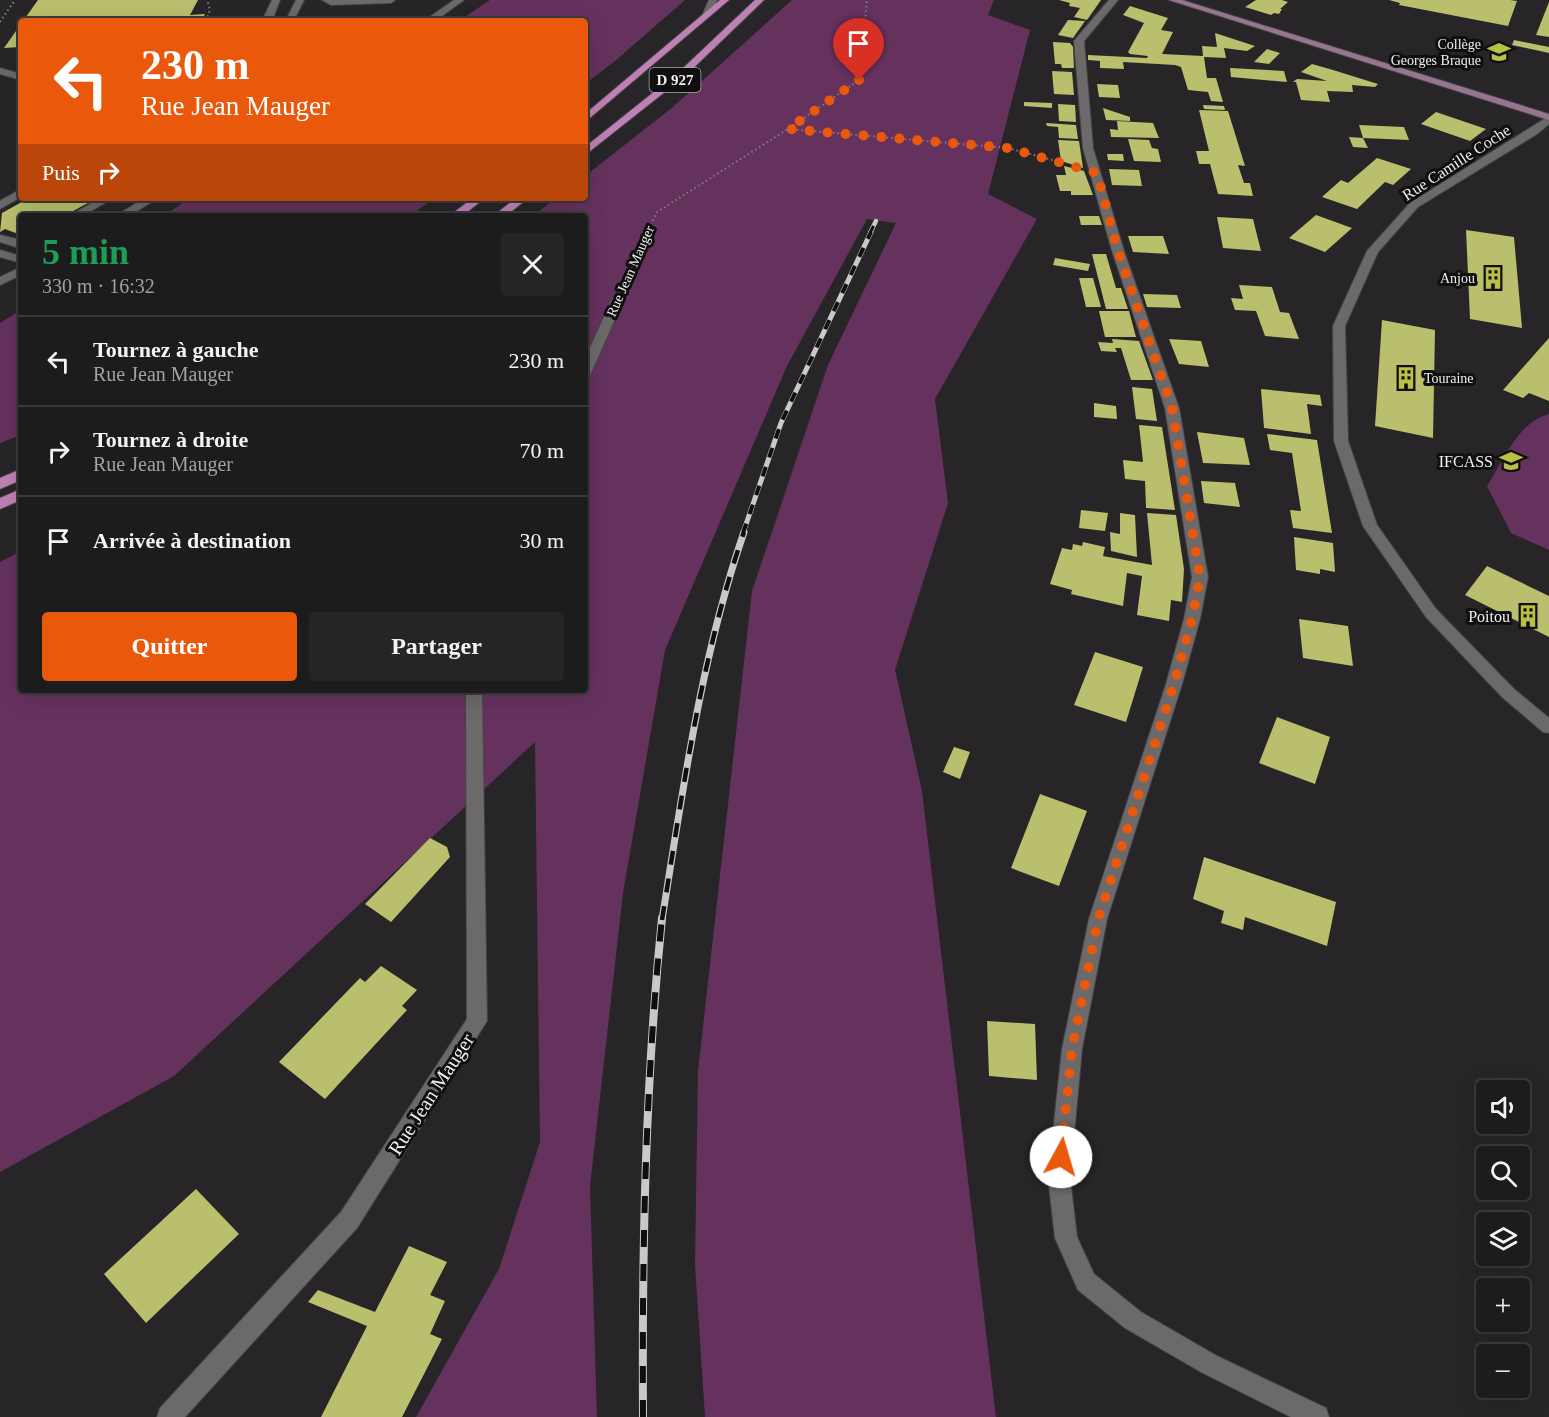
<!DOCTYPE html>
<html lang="fr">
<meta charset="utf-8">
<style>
body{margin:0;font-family:Georgia,serif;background:#252526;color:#f1f3f6;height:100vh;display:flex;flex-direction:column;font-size:22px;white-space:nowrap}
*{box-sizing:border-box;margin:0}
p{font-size:20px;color:#a0a1a4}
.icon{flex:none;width:33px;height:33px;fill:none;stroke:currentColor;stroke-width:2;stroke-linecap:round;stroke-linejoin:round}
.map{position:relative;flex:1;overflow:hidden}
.details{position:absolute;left:18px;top:213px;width:570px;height:480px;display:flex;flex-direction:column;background:#1d1c1d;border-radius:6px;box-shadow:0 6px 24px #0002,0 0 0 2px #3b3a3b}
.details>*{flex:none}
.top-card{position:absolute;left:18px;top:18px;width:570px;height:183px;border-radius:6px;box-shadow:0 6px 24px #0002,0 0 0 2px #3b3a3b;background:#ea580c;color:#fff;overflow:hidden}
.controls{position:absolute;left:1476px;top:1080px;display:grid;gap:12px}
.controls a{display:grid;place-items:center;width:54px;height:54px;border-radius:6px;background:#1d1c1d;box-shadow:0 6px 24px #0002,0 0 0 2px #3b3a3b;font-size:30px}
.pin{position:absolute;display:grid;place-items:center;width:51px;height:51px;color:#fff;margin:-62px -26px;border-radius:50% 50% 50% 0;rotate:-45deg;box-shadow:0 0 6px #0007}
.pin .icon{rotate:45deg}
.me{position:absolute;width:66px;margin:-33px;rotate:6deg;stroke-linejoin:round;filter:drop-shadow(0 0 4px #0008)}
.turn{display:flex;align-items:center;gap:21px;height:126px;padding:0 24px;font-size:27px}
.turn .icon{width:78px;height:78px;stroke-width:2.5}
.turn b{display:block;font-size:42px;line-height:51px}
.then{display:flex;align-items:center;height:57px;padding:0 24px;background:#0003;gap:12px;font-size:22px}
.round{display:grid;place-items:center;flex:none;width:63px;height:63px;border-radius:6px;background:#252526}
.summary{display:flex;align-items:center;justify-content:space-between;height:102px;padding:0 24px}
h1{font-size:36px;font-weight:700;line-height:45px;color:#1e9e55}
.cta{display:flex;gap:12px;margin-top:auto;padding:12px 24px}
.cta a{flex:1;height:69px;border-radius:6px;background:#ea580c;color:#fff;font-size:24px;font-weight:700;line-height:69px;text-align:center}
.cta a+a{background:#252526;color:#f1f3f6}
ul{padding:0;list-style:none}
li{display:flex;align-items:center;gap:18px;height:90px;padding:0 24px;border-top:2px solid #3b3a3b}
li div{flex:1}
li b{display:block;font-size:22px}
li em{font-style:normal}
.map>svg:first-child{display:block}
.green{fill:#65325e}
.building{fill:#b9bf6c}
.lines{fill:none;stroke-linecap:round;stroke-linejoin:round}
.service-casing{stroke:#464446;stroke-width:2}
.minor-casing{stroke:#464446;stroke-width:2}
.secondary-casing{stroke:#464446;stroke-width:2}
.primary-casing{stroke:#464446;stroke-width:2}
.path-far1{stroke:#807e7f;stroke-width:2;stroke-dasharray:1.5 3;stroke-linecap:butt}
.path{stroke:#807e7f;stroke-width:3;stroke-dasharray:2 4;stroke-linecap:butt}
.service{fill:#6c696b;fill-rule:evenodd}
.minor{fill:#6c696b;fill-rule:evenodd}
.secondary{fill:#957590;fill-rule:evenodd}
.primary{fill:#bf80b5;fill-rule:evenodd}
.rail-far3-casing{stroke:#cac8ca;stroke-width:4.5}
.rail-far2-casing{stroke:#cac8ca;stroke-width:5}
.rail-far1-casing{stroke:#cac8ca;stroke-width:7}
.rail-casing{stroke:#cac8ca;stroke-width:8}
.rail-far3{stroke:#100f0f;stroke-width:3;stroke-dasharray:8;stroke-linecap:butt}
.rail-far2{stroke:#100f0f;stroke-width:4;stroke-dasharray:10;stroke-linecap:butt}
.rail-far1{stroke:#100f0f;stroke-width:4.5;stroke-dasharray:14;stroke-linecap:butt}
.rail{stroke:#100f0f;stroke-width:6;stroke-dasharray:17;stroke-linecap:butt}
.route{stroke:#ea580c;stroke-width:10;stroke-dasharray:0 18}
.labels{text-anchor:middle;stroke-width:6;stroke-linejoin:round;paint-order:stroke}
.far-poi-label{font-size:14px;fill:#f0eeef;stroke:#100f0f;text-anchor:end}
.far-street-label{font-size:14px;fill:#f0eeef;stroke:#100f0f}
.shield{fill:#100f0f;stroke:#adabac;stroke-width:1.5}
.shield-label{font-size:15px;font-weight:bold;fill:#f0eeef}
.street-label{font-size:16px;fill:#f0eeef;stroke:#100f0f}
.poi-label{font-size:16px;fill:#f0eeef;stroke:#100f0f;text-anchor:end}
.near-street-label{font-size:20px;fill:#f0eeef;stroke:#100f0f}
</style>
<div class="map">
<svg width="1549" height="1417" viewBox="0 0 1549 1417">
<rect width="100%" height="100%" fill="#272527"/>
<g class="green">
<polygon points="490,0 685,0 615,61 585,84 585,21 459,21"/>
<polygon points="792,0 994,0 988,15 1030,30 988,194 1037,219 935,399 948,503 895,670 922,791 996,1417 705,1417 695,1265 698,1071 752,591 828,365 896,223 867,219 787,366 665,650 623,893 590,1186 597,1417 416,1417 499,1269 540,1142 535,742 174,1076 0,1172 0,562 21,551 21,690 585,690 585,216 532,216 557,198 585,198 585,176 673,107"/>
<polygon points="190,198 434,198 410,216 163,216"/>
<polygon points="21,310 21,435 0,443 0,323"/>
<path d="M1549,414V550L1511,533L1487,486C1504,460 1517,423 1549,414Z"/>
</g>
<g class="building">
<polygon points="38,0 198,0 190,15 205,14 202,21 23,21"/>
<polygon points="1059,0 1101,0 1087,20 1074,17 1080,8 1069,6 1070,3"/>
<polygon points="1256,0 1282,0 1288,2 1280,9 1282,9 1279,14 1274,13 1271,15 1245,7"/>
<polygon points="1389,0 1510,0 1517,1 1508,26 1399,5 1400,3"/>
<polygon points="1549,2 1549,37 1536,35"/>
<polygon points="1130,6 1168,18 1161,30 1173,32 1162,54 1203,56 1202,46 1217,47 1215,33 1255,46 1247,51 1224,48 1226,58 1204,57 1207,78 1216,78 1223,102 1211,101 1208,92 1188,90 1181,67 1175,65 1123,62 1124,69 1100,68 1100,61 1088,60 1088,55 1147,58 1148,56 1130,54 1128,52 1144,23 1123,15"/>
<polygon points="1068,20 1085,21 1073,38 1058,35"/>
<polygon points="21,24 21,47 4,48"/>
<polygon points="1514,40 1549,47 1549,53 1512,45"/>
<polygon points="1053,42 1070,43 1073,47 1074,68 1062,68 1061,64 1055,64"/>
<polygon points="1267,49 1280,53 1269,64 1254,62"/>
<polygon points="1312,64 1333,70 1378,84 1375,87 1352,85 1353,92 1327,91 1330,102 1301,100 1296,82 1293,82 1297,79 1327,81 1301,72"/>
<polygon points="1230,68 1284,71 1287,82 1231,77"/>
<polygon points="1052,71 1072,72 1074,95 1054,94"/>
<polygon points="1097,84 1118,85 1120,98 1099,97"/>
<polygon points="1024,102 1052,103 1052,108 1024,106"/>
<polygon points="1058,104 1075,105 1076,122 1059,121"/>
<polygon points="1203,105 1224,106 1225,110 1204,109"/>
<polygon points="1103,108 1130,117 1130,121 1106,120"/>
<polygon points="1199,110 1228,111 1245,166 1238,165 1244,183 1250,183 1253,196 1218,194 1210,164 1199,164 1196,151 1209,151"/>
<polygon points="1436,112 1486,129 1470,141 1421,124"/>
<polygon points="1117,121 1153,123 1159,138 1111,137 1110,129 1118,130"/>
<polygon points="1046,123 1076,125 1078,139 1059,138 1058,127 1047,126"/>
<polygon points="1359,125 1404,127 1409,140 1363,138"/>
<polygon points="1349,137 1363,138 1368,148 1353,147"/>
<polygon points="1128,139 1149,140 1152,148 1158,149 1161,162 1134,161"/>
<polygon points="1058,140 1079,141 1083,168 1061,161"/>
<polygon points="1107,154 1123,154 1124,161 1108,160"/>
<polygon points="1377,158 1411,169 1393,185 1385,182 1357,209 1322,197 1341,180 1348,183"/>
<polygon points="1064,166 1084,171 1093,195 1071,195 1071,191 1060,191 1056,175 1066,175"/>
<polygon points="1109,169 1139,170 1142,186 1112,185"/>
<polygon points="29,198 97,198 64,216 21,216 21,235 5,229 0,232 2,213"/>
<polygon points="1316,215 1352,228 1325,252 1289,238"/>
<polygon points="1079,216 1099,216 1102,225 1081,225"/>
<polygon points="1217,217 1253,219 1261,251 1223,248"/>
<polygon points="1466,230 1514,237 1522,328 1470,319"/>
<polygon points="1128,236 1163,236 1169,254 1133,252"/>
<polygon points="1092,254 1106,254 1116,288 1121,288 1128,309 1106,309"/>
<polygon points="1055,258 1090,264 1088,271 1053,265"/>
<polygon points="1079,278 1093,278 1101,307 1086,307"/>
<polygon points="1239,285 1272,287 1280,312 1289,313 1299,339 1265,336 1256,311 1235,310 1231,298 1243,299"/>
<polygon points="1143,294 1177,295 1181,308 1147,307"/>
<polygon points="1099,311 1129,311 1136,337 1105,337"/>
<polygon points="1382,320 1435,330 1433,438 1375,426"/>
<polygon points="1549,338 1549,401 1529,393 1523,398 1503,390"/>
<polygon points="1112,339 1139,341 1153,380 1131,380 1121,348 1115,348 1117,352 1101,351 1098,342 1113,343"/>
<polygon points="1169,339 1201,341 1209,367 1179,364"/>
<polygon points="1132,387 1152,389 1157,421 1136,419"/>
<polygon points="1261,389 1320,395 1322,406 1307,404 1311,434 1264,428"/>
<polygon points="1094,403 1116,406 1117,419 1094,417"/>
<polygon points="1139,425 1162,427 1175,510 1146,508 1145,481 1125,479 1123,460 1143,462"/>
<polygon points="1197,432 1244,438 1250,465 1203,463"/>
<polygon points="1267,434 1317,440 1332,533 1293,528 1290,510 1301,511 1292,453 1270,450"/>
<polygon points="1201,481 1235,483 1240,507 1204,503"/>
<polygon points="1081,510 1108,513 1105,531 1079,528"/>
<polygon points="1120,513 1135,515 1137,557 1111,551 1110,532 1120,534"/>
<polygon points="1147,513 1176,515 1184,569 1182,602 1171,600 1169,621 1137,615 1142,576 1127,573 1123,606 1071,594 1072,590 1050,584 1062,548 1072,550 1073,544 1082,546 1083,542 1105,547 1103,556 1152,565"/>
<polygon points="1294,537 1333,543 1335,572 1320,569 1320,574 1296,570"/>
<polygon points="1487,566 1549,596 1549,637 1465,595"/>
<polygon points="1299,619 1348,626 1353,666 1303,658"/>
<polygon points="1095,652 1143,667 1126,722 1074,705"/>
<polygon points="1277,717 1330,737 1315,784 1259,763"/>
<polygon points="954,747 970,752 960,779 943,772"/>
<polygon points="1040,794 1087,811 1059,886 1011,868"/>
<polygon points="430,838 447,847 450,857 391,922 365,904"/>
<polygon points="1204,857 1336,902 1327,946 1245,917 1243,930 1221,923 1224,911 1193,899"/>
<polygon points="381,966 417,990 402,1006 407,1010 325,1099 279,1062 360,978 365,982"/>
<polygon points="987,1021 1035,1024 1037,1080 989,1076"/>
<polygon points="196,1189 239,1234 146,1323 104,1274"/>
<polygon points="409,1246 447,1262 430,1295 445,1301 430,1334 442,1339 402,1417 321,1417 367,1326 308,1302 318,1290 375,1312"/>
</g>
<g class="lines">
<g class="service-casing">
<g id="service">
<polygon points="272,0 280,0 272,21 262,21"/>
<polygon points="296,0 304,0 294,20 288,20 287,18"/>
<polygon points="322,0 395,0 391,3 331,5"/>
<polygon points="454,0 464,0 435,21 424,21"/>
<polygon points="709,0 717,0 710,16 706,19 702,16"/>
<polygon points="0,68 21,74 21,80 0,74"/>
<polygon points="21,189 21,197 0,209 0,201"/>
<polygon points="100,198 113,198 83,216 69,216"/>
<polygon points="145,198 158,198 129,216 115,216"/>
<polygon points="0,235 21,240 21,246 16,247 0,242"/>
<polygon points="0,250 21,256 21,263 0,257"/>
<polygon points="21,267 21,275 0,285 0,277"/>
</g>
</g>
<g class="minor-casing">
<g id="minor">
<polygon points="1109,0 1118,0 1084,41 1093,148 1124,251 1179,408 1208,577 1200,619 1182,684 1107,919 1082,1049 1070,1178 1077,1237 1094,1274 1141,1312 1217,1356 1326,1408 1329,1417 1291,1417 1201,1372 1125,1328 1078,1290 1055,1238 1048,1178 1062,1049 1089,919 1166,684 1184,619 1192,577 1165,408 1112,251 1083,148 1074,41"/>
<polygon points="1549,116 1549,124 1537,134 1418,207 1378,252 1345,326 1348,441 1377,525 1436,609 1514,689 1549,718 1549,733 1543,732 1502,697 1426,617 1363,526 1334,441 1333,326 1367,251 1410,203"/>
<polygon points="618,295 624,299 591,373 585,377 585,359 612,299"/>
<polygon points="466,690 482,690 487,1021 357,1228 185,1417 157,1417 160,1408 341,1212 467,1019"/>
</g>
</g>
<g class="secondary-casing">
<polygon id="secondary" points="1169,0 1182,0 1549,114 1549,120"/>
</g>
<g class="primary-casing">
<g id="primary">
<polygon points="720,0 729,0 585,122 585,114"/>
<polygon points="755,0 764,0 685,76 585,155 585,147 679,72"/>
<polygon points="473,198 485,198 462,216 449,216"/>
<polygon points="516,198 528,198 506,216 493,216"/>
<polygon points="21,469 21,480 0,489 0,478"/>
<polygon points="21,489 21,500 0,509 0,498"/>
</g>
</g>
<g class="path-far1">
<polyline points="206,21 210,10 207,0"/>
<polyline points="0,22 15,0"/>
<polyline points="788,129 1008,148 1063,163"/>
<polyline points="647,233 657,212 788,129 859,80 867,0"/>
</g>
<polyline class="path" points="628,276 648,232"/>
<use href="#service" class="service"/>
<use href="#minor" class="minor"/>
<use href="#secondary" class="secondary"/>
<use href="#primary" class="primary"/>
<g class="rail-far3-casing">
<polyline id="rail-far3" points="870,233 876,221"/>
</g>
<g class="rail-far2-casing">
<polyline id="rail-far2" points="743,533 781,423 871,232"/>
</g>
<g class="rail-far1-casing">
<path id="rail-far1" d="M662,920C683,789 701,657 744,532"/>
</g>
<g class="rail-casing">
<path id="rail" d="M643,1417C642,1250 645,1085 662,918"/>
</g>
<use href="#rail-far3" class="rail-far3"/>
<use href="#rail-far2" class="rail-far2"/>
<use href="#rail-far1" class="rail-far1"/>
<use href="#rail" class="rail"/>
</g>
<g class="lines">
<polyline class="route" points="859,80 788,129 1008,148 1097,173 1118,251 1172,408 1200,577 1192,619 1174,684 1098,920 1072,1049 1061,1157"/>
</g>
<defs>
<g id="school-bare" transform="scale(1.8)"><path d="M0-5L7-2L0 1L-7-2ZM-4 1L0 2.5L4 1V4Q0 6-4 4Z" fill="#b9c046" stroke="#100f0f" stroke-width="2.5" paint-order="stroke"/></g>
<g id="building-bare" transform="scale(1.8)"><path d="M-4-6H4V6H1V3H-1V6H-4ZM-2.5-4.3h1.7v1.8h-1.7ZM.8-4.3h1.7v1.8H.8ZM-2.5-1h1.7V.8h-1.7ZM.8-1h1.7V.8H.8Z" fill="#b9c046" stroke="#100f0f" stroke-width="2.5" paint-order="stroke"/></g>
<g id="university-bare" transform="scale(1.8)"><path d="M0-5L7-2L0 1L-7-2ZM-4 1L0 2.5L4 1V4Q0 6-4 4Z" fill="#b9c046" stroke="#100f0f" stroke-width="2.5" paint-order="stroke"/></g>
</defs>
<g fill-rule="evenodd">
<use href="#school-bare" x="1499" y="52"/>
<use href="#building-bare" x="1493" y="278"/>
<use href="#building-bare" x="1406" y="378"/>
<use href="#university-bare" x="1511" y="461"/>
<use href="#building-bare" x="1528" y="616"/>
</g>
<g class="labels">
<g class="far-poi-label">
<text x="1481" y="49">Collège<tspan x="1481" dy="16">Georges Braque</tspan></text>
<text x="1475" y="283">Anjou</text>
<text x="1424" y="383" text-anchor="start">Touraine</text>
</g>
<g class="far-street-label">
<text transform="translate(630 271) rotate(-66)" y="5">Rue Jean Mauger</text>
</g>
<rect class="shield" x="649.5" y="68" width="51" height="24" rx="4.5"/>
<g class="shield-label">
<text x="675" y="85">D 927</text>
</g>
<g class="street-label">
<text transform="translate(1456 162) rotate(-33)" y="6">Rue Camille Coche</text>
</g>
<g class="poi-label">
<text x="1493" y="467">IFCASS</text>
<text x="1510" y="622">Poitou</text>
</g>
<g class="near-street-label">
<text transform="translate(431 1094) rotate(-57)" y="7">Rue Jean Mauger</text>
</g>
</g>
</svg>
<div class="controls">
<a><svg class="icon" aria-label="sound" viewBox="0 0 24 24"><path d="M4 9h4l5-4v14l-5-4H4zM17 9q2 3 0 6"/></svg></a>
<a><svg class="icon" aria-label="search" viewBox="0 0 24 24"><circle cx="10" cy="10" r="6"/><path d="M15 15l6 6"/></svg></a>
<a><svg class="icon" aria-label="layers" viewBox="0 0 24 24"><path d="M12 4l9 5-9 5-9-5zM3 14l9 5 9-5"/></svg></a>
<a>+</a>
<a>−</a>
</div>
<div class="pin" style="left:859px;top:80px;background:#d93025"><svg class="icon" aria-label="arrive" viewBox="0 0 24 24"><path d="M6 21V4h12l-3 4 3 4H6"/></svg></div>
<svg class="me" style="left:1061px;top:1157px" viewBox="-20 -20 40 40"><circle r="19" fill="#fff"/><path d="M0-13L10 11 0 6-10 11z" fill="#ea580c"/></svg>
<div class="top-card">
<div class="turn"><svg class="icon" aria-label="left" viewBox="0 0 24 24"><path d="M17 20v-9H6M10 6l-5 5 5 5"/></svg><div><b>230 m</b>Rue Jean Mauger</div></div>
<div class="then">Puis<svg class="icon" aria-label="right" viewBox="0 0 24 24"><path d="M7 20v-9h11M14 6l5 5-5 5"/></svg></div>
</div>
<section class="details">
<div class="summary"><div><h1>5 min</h1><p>330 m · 16:32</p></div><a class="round"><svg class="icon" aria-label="close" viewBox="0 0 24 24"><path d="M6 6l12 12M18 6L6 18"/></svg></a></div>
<ul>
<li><svg class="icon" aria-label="left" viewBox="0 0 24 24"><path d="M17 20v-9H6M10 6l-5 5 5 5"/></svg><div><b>Tournez à gauche</b><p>Rue Jean Mauger</p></div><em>230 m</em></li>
<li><svg class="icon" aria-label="right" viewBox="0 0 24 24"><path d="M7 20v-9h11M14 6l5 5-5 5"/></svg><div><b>Tournez à droite</b><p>Rue Jean Mauger</p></div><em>70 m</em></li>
<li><svg class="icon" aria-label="arrive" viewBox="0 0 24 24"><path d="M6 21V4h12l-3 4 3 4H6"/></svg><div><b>Arrivée à destination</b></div><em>30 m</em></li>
</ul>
<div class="cta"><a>Quitter</a><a>Partager</a></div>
</section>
</div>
